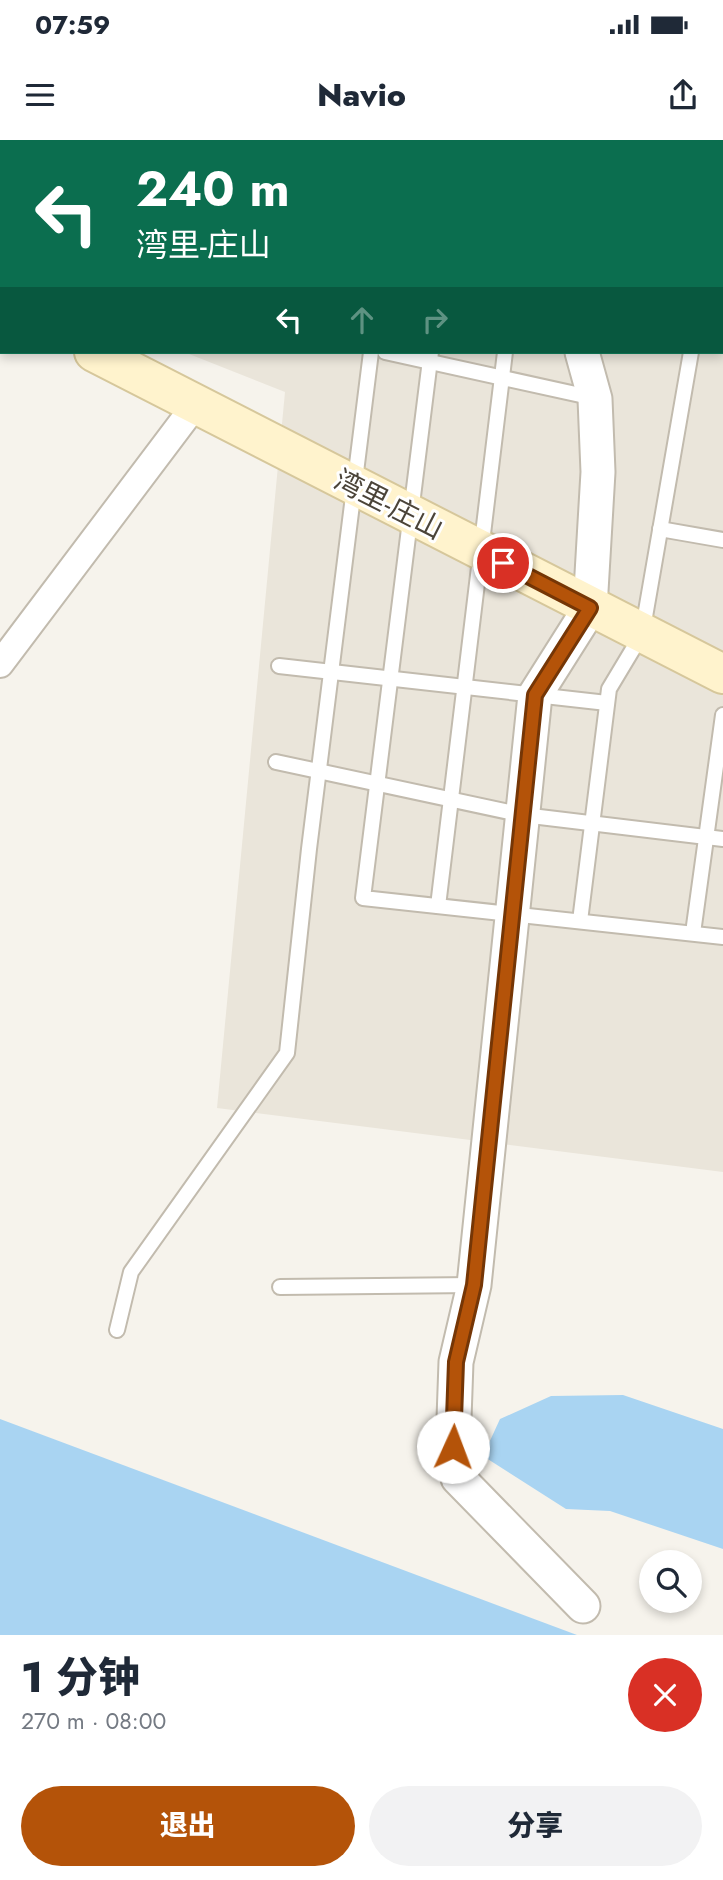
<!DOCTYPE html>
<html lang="zh">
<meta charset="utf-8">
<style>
body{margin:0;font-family:Jost,"Noto Sans SC",sans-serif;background:#f2f2f3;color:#1f2937;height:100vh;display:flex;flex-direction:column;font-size:26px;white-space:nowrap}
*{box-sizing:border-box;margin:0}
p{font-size:23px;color:#747a83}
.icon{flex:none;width:38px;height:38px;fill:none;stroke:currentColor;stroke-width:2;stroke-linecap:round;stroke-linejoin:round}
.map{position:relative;height:1495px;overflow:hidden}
.sheet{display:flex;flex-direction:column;background:#fff;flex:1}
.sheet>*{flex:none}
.top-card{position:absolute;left:0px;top:0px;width:724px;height:214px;box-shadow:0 4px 10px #0003;background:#0b6e4f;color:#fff;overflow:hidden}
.tools{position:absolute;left:639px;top:1410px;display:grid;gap:14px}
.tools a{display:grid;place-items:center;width:63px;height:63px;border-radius:50%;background:#fff;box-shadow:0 4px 10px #0003;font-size:35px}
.pin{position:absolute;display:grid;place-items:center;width:60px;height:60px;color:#fff;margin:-30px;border:4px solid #fff;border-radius:50%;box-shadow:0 2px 7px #0007}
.me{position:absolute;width:77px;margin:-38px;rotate:2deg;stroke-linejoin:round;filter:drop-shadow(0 0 5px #0008)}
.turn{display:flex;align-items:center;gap:24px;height:147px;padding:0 21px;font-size:32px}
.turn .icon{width:91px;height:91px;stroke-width:2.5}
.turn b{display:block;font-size:49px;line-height:60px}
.lanes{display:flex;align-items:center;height:66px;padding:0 21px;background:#0003;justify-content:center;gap:35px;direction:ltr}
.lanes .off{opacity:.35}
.round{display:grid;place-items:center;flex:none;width:74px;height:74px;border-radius:37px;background:#f2f2f3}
.overview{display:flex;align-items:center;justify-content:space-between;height:119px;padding:0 21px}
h1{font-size:42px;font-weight:800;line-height:52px}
.action{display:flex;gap:14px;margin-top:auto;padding:14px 21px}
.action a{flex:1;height:80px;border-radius:42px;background:#b45309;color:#fff;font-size:28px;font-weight:800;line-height:80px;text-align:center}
.action a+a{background:#f2f2f3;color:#1f2937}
.status{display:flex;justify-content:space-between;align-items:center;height:49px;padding:0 35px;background:#fff;direction:ltr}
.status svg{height:19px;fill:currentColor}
header{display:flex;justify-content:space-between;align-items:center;height:91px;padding:0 21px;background:#fff;font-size:32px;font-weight:800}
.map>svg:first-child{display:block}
.residential{fill:#eae5da}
.water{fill:#a9d4f2}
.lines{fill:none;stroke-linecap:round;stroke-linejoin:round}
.service-casing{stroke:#c2bbae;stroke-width:18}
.minor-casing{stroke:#c2bbae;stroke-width:30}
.tertiary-casing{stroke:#c2bbae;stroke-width:37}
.secondary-casing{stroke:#d6c79b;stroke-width:42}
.service{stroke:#fff;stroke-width:14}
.minor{stroke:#fff;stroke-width:26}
.tertiary{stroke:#fff;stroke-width:33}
.secondary{stroke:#fff3cd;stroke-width:38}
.route-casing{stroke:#753606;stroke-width:18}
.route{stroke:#b45309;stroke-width:12}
.labels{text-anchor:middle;stroke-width:6;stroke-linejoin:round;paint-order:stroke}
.street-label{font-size:28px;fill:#4b4439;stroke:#fff}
</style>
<div class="status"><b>07:59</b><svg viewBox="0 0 49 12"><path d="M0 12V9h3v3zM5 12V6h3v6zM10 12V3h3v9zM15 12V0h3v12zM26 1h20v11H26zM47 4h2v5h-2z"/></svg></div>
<header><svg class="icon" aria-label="menu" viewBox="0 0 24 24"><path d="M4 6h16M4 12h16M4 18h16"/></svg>Navio<svg class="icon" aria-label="share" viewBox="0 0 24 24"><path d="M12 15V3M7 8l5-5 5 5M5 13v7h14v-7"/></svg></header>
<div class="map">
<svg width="723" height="1495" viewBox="0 0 723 1495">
<rect width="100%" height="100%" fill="#f6f3ec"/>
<polygon class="residential" points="0,0 723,0 723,1032 217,968 285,252 184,212 723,212 723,2 2,2 2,140"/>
<g class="water">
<polygon points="623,1255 723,1289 723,1409 610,1371 566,1369 483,1316 500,1279 551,1256"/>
<polygon points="0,1279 577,1495 0,1495"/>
</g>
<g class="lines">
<g class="service-casing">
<g id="service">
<polyline points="346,0 347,2"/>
<polyline points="419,0 419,2"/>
<polyline points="501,0 501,2"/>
<polyline points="642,0 642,2"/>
<polyline points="705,0 705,2"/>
<polyline points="47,2 47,0"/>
<polyline points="0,43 2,43"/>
<polyline points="385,212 594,258"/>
<polyline points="431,212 363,758 723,797"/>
<polyline points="660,389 723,400"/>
<polyline points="279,526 607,563"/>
<polyline points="276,622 523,675 723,699"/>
<polyline points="438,766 505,212"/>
<polyline points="580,781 609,549 642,494 691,212"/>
<polyline points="693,793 723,575"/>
<polyline points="280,1147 474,1145"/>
<polyline points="117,1190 131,1132 287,913 309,709 371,212"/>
</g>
</g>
<g class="minor-casing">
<polyline id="minor" points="0,524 196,264"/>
</g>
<g class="tertiary-casing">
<g id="tertiary">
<polyline points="538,0 538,2"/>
<polyline points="582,212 595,259 598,332 590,468 535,555 474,1145 456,1222 453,1307 458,1338 583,1466"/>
</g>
</g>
<g class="secondary-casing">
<g id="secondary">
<polyline points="0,183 2,183"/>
<polyline points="94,212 723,534"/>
</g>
</g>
<use href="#service" class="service"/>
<use href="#minor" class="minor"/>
<use href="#tertiary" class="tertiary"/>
<use href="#secondary" class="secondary"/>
</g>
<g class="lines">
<g class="route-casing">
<polyline id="route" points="453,1307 456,1222 474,1145 535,555 590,468 503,423"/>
</g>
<use href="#route" class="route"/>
</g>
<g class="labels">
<g class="street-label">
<text transform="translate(389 364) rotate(27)" y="10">湾里-庄山</text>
</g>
</g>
</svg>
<div class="tools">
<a><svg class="icon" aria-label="search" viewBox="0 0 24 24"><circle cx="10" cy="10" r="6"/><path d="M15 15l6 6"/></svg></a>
</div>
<div class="pin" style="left:503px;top:423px;background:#d93025"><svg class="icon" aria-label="arrive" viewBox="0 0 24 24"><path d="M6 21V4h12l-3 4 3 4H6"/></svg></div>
<svg class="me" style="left:453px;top:1307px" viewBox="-20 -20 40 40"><circle r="19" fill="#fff"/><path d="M0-13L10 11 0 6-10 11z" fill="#b45309"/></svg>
<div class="top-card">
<div class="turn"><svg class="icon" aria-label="left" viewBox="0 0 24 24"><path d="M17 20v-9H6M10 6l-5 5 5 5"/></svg><div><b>240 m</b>湾里-庄山</div></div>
<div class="lanes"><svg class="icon" aria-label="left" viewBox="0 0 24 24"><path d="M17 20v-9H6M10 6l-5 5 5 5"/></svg><svg class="icon off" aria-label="ahead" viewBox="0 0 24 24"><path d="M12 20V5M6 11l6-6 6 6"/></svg><svg class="icon off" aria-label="right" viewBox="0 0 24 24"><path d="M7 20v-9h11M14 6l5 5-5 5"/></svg></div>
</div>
</div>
<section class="sheet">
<div class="overview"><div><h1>1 分钟</h1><p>270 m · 08:00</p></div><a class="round" style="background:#d93025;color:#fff"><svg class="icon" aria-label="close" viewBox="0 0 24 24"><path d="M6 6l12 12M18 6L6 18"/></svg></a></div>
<div class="action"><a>退出</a><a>分享</a></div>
</section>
